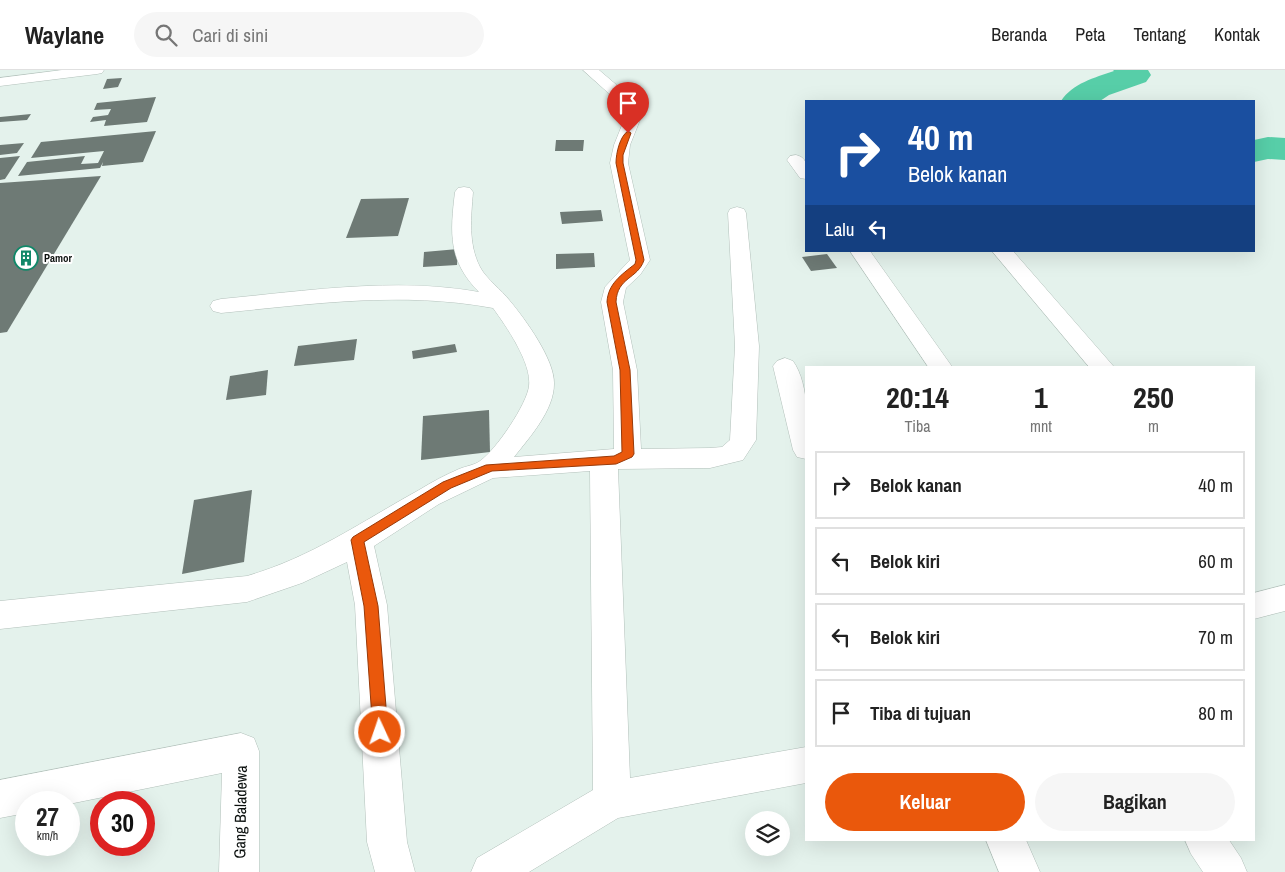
<!DOCTYPE html>
<html lang="id">
<style>
body{margin:0;font-family:"Archivo Narrow",sans-serif;background:#f6f6f6;color:#222;height:100vh;display:flex;flex-direction:column;font-size:19px;white-space:nowrap}
*{box-sizing:border-box;margin:0}
p{font-size:16px;color:#767676}
.icon{flex:none;width:28px;height:28px;fill:none;stroke:currentColor;stroke-width:2;stroke-linecap:round;stroke-linejoin:round}
.map{position:relative;flex:1;overflow:hidden}
.sheet{position:absolute;left:805px;top:296px;width:450px;height:475px;display:flex;flex-direction:column;background:#fff;border-radius:0px;box-shadow:0 5px 20px #0002}
.sheet>*{flex:none}
.guide{position:absolute;left:805px;top:30px;width:450px;height:152px;border-radius:0px;box-shadow:0 5px 20px #0002;background:#1a4fa0;color:#fff;overflow:hidden}
.tools{position:absolute;left:745px;top:741px;display:grid;gap:10px}
.tools a{display:grid;place-items:center;width:45px;height:45px;border-radius:50%;background:#fff;box-shadow:0 5px 20px #0002;font-size:25px}
.speed{position:absolute;left:15px;top:721px;display:flex;gap:10px;font-size:25px;font-weight:700;text-align:center}
.speed>*{display:grid;place-content:center;width:65px;height:65px;border-radius:50%;background:#fff;box-shadow:0 5px 20px #0002;line-height:1}
.speed small{font-size:12px;font-weight:400}
.speed .limit{border:8px solid #d22;background:#fff;color:#111}
.pin{position:absolute;display:grid;place-items:center;width:42px;height:42px;color:#fff;margin:-51px -21px;border-radius:50% 50% 50% 0;rotate:-45deg;box-shadow:0 0 5px #0007}
.pin .icon{rotate:45deg}
.me{position:absolute;width:55px;margin:-28px;rotate:357deg;stroke-linejoin:round;filter:drop-shadow(0 0 4px #0008)}
.turn{display:flex;align-items:center;gap:18px;height:105px;padding:0 20px;font-size:22px}
.turn .icon{width:65px;height:65px;stroke-width:2.5}
.turn b{display:block;font-size:35px;line-height:42px}
.then{display:flex;align-items:center;height:48px;padding:0 20px;background:#0003;gap:10px;font-size:19px}
.eta{display:flex;justify-content:space-evenly;align-items:center;height:85px;text-align:center}
.eta b{font-size:30px;font-weight:800;line-height:35px}
.action{display:flex;gap:10px;margin-top:auto;padding:10px 20px}
.action a{flex:1;height:58px;border-radius:30px;background:#ea580c;color:#fff;font-size:20px;font-weight:800;line-height:58px;text-align:center}
.action a+a{background:#f6f6f6;color:#222}
ul{padding:0;list-style:none}
li{display:flex;align-items:center;gap:15px;height:68px;margin:0 10px 8px;padding:0 10px;border:2px solid #e0e0e0;border-radius:0px}
li div{flex:1}
li b{display:block;font-size:19px}
li em{font-style:normal}
header{display:flex;align-items:center;gap:30px;box-sizing:border-box;height:70px;padding:0 25px;background:#fff;border-bottom:1px solid #e0e0e0}
header strong{font-size:24px}
nav{display:flex;gap:28px;margin-inline-start:auto;font-size:18px}
.search{width:350px;height:45px;background:#f6f6f6;display:flex;align-items:center;gap:12px;box-sizing:border-box;padding:0 18px;border-radius:28px;color:#767676;font-size:19px}
.map>svg:first-child{display:block}
.lines{fill:none;stroke-linecap:round;stroke-linejoin:round}
.river{fill:#57cea8;fill-rule:evenodd}
.building{fill:#6e7a75}
.minor-casing{stroke:#b2c0ba;stroke-width:1}
.minor{fill:#fff;fill-rule:evenodd}
.route{fill:#ea580c;stroke:#983908}
.labels{text-anchor:middle;stroke-width:4;stroke-linejoin:round;paint-order:stroke}
.far-poi-label{font-size:11px;font-weight:bold;fill:#0c110f;stroke:#fff;text-anchor:start}
.near-street-label{font-size:16px;fill:#0c110f;stroke:#fff}
</style>
<header>
<strong>Waylane</strong>
<div class="search"><svg class="icon" aria-label="search" viewBox="0 0 24 24"><circle cx="10" cy="10" r="6"/><path d="M15 15l6 6"/></svg>Cari di sini</div>
<nav><a>Beranda</a><a>Peta</a><a>Tentang</a><a>Kontak</a></nav>
</header>
<div class="map">
<svg width="1285" height="802" viewBox="0 0 1285 802">
<rect width="100%" height="100%" fill="#e4f2ec"/>
<g class="lines">
<g class="river">
<path d="M1113,0H1148L1151,5L1146,12L1109,25L1100,31H1061C1073,13 1094,8 1114,1Z"/>
<polygon points="1268,67 1285,68 1285,90 1268,89 1254,92 1254,70"/>
</g>
</g>
<g class="building">
<polygon points="122,8 118,17 103,19 107,9"/>
<polygon points="156,27 147,52 104,56 106,50 90,52 93,47 108,45 111,39 94,40 97,33"/>
<polygon points="31,44 27,50 0,52 0,47"/>
<polygon points="156,61 143,92 102,96 103,92 100,98 18,106 27,92 85,86 81,94 98,93 104,81 31,88 41,72"/>
<polygon points="556,70 584,70 583,81 555,81"/>
<polygon points="24,73 17,83 0,85 0,75"/>
<polygon points="20,86 5,109 0,110 0,88"/>
<polygon points="101,106 7,262 0,263 0,113"/>
<polygon points="409,128 398,166 346,168 361,129"/>
<polygon points="601,140 603,151 562,154 560,142"/>
<polygon points="458,179 457,195 423,197 424,182"/>
<polygon points="594,183 595,197 556,199 556,184"/>
<polygon points="827,184 837,198 811,201 802,187"/>
<polygon points="357,269 354,290 294,296 298,276"/>
<polygon points="455,274 457,282 413,289 412,281"/>
<polygon points="268,300 266,325 226,330 230,306"/>
<polygon points="489,340 490,382 421,390 423,346"/>
<polygon points="252,420 244,492 182,504 194,430"/>
</g>
<g class="lines">
<g class="minor-casing">
<g id="minor">
<polygon points="62,0 104,0 102,3 97,4 0,16 0,8"/>
<path d="M583,0H599L626,23L642,45L630,75L628,93L650,190L640,205L626,218L623,232L637,300L641,379L710,378L722,377L730,370L735,276L728,143L730,139L737,137L744,139L746,143L759,276L756,370L743,390L710,398L618,399L630,708L806,677V713L618,748L529,802H471L477,788L593,720L590,401L493,408L439,434L374,476L387,535L407,772L415,802H375L367,772L355,535L347,492L302,513L247,532L0,559V531L247,506C312,487 361,452 419,420C432,412 445,405 459,399C466,396 475,395 480,391C496,380 527,334 529,316C532,293 506,256 493,238C402,221 312,234 221,243L213,241L210,236L213,231L221,229C306,221 394,207 479,222C448,191 450,163 455,122L458,118L464,117L470,118L473,122C471,147 468,174 480,197C487,210 501,219 510,231C525,249 555,290 554,314C554,340 530,367 514,387L614,379L613,300L601,232L605,217L630,190L610,93L614,75L626,45L615,29Z"/>
<path d="M796,85C809,88 806,98 806,109L800,108L787,90L790,86Z"/>
<polygon points="850,181 870,181 953,298 929,298"/>
<polygon points="992,181 1013,181 1115,298 1090,298"/>
<path d="M785,288L793,291C810,315 808,361 806,389L797,387L793,380L773,296L777,291Z"/>
<polygon points="1285,515 1285,541 1254,549 1254,523"/>
<polygon points="241,663 254,668 259,681 259,802 219,802 222,703 69,734 69,732 26,732 26,743 0,748 0,710"/>
<polygon points="986,770 1026,770 1040,802 999,802"/>
<polygon points="1185,770 1229,770 1241,788 1247,802 1203,802 1191,784"/>
</g>
</g>
<use href="#minor" class="minor"/>
</g>
<path class="route" d="M628,61L631,63L623,85V93L644,190C638,209 617,207 616,232L630,300L634,384L632,387L616,394L492,401L451,418L364,472L378,536L388,662L385,667L380,669L375,667L373,662L364,536L351,470L353,467L443,412L486,395L614,386L622,382L620,300L607,232C608,214 621,205 635,194L636,190L616,93C616,83 620,66 628,61Z"/>
<defs>
<g id="building-ring" transform="scale(1.25)"><circle r="9.5" fill="#fff" stroke="#108869" stroke-width="1.5"/><path d="M-4-6H4V6H1V3H-1V6H-4ZM-2.5-4.3h1.7v1.8h-1.7ZM.8-4.3h1.7v1.8H.8ZM-2.5-1h1.7V.8h-1.7ZM.8-1h1.7V.8H.8Z" fill="#108869"/></g>
</defs>
<g fill-rule="evenodd">
<use href="#building-ring" x="26" y="188"/>
</g>
<g class="labels">
<g class="far-poi-label">
<text x="44" y="192">Pamor</text>
</g>
<g class="near-street-label">
<text transform="translate(240 742) rotate(-89)" y="6">Gang Baladewa</text>
</g>
</g>
</svg>
<div class="tools">
<a><svg class="icon" aria-label="layers" viewBox="0 0 24 24"><path d="M12 4l9 5-9 5-9-5zM3 14l9 5 9-5"/></svg></a>
</div>
<div class="speed"><div>27<small>km/h</small></div><div class="limit">30</div></div>
<div class="pin" style="left:628px;top:63px;background:#d93025"><svg class="icon" aria-label="arrive" viewBox="0 0 24 24"><path d="M6 21V4h12l-3 4 3 4H6"/></svg></div>
<svg class="me" style="left:380px;top:662px" viewBox="-20 -20 40 40"><circle r="17" fill="#ea580c" stroke="#fff" stroke-width="3"/><path d="M0-11L8 9 0 5-8 9z" fill="#fff"/></svg>
<div class="guide">
<div class="turn"><svg class="icon" aria-label="right" viewBox="0 0 24 24"><path d="M7 20v-9h11M14 6l5 5-5 5"/></svg><div><b>40 m</b>Belok kanan</div></div>
<div class="then">Lalu<svg class="icon" aria-label="left" viewBox="0 0 24 24"><path d="M17 20v-9H6M10 6l-5 5 5 5"/></svg></div>
</div>
<section class="sheet">
<div class="eta">
<div><b>20:14</b><p>Tiba</p></div>
<div><b>1</b><p>mnt</p></div>
<div><b>250</b><p>m</p></div>
</div>
<ul>
<li><svg class="icon" aria-label="right" viewBox="0 0 24 24"><path d="M7 20v-9h11M14 6l5 5-5 5"/></svg><div><b>Belok kanan</b></div><em>40 m</em></li>
<li><svg class="icon" aria-label="left" viewBox="0 0 24 24"><path d="M17 20v-9H6M10 6l-5 5 5 5"/></svg><div><b>Belok kiri</b></div><em>60 m</em></li>
<li><svg class="icon" aria-label="left" viewBox="0 0 24 24"><path d="M17 20v-9H6M10 6l-5 5 5 5"/></svg><div><b>Belok kiri</b></div><em>70 m</em></li>
<li><svg class="icon" aria-label="arrive" viewBox="0 0 24 24"><path d="M6 21V4h12l-3 4 3 4H6"/></svg><div><b>Tiba di tujuan</b></div><em>80 m</em></li>
</ul>
<div class="action"><a>Keluar</a><a>Bagikan</a></div>
</section>
</div>
